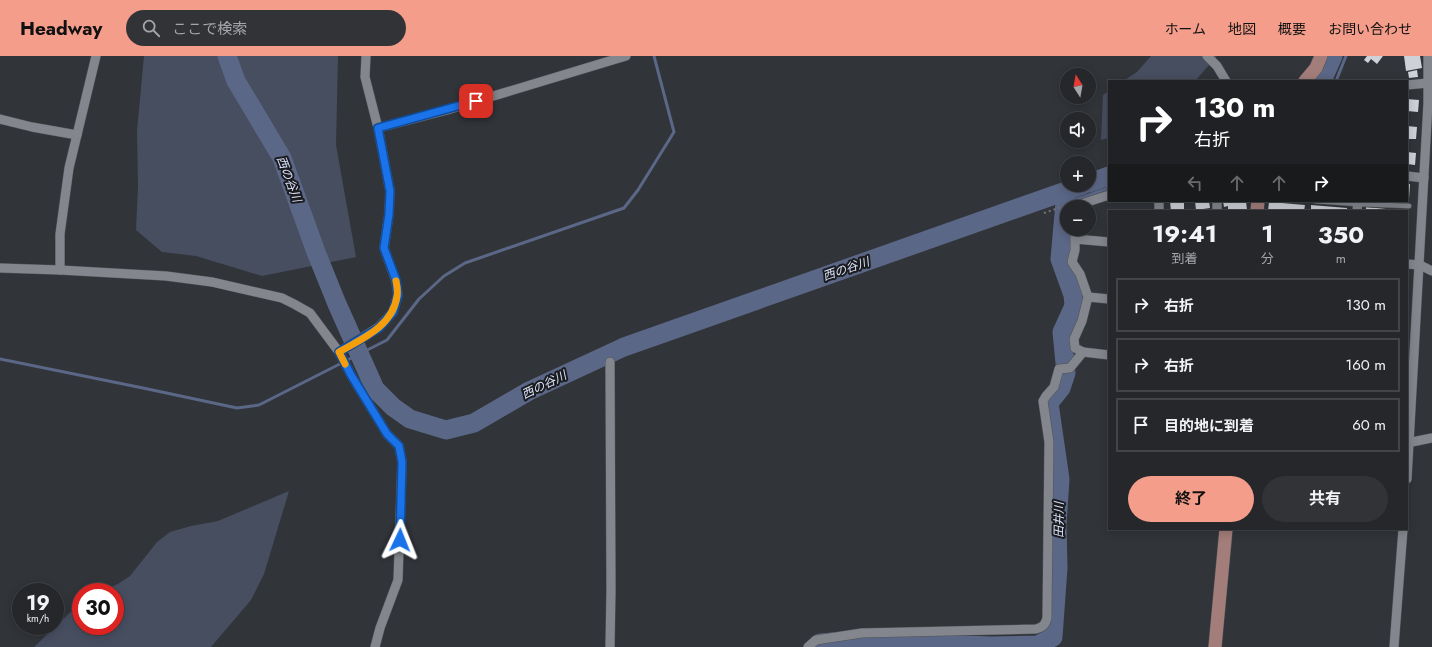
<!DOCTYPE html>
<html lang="ja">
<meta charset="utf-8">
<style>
body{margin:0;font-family:Jost,"Noto Sans JP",sans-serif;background:#313337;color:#f1f3f6;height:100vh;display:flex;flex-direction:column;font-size:15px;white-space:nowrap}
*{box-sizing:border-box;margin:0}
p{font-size:13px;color:#a3a5a9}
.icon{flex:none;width:22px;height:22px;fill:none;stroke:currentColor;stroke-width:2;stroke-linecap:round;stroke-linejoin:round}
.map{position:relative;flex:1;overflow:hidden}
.drawer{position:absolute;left:1108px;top:154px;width:300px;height:320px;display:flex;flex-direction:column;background:#25272b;border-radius:0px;box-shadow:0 2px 10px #0003,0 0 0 1px #424447}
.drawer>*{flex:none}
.hud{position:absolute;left:1108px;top:24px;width:300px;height:122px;border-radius:0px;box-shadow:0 2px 10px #0003,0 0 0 1px #424447;background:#202124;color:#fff;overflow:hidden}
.needle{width:26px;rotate:349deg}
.fabs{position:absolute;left:1060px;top:12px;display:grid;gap:8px}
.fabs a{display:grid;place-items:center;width:36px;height:36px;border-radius:50%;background:#25272b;box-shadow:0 2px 10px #0003,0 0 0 1px #424447;font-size:20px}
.speed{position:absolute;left:12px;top:527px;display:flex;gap:8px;font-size:20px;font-weight:700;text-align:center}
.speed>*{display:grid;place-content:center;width:52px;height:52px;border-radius:50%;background:#25272b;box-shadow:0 2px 10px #0003,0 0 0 1px #424447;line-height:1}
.speed small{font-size:10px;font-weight:400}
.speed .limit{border:6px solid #d22;background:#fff;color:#111}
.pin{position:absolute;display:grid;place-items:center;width:34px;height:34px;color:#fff;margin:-17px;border-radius:8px;box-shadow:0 2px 6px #0006}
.me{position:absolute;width:44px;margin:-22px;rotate:2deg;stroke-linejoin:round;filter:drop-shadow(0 0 3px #0008)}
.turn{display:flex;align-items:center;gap:14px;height:84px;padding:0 20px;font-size:18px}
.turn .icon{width:52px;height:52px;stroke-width:2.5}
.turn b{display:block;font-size:28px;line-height:34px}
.lanes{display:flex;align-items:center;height:38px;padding:0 20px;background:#0003;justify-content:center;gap:20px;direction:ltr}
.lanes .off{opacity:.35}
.eta{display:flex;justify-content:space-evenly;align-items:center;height:68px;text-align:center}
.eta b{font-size:24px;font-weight:700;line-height:28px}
.primary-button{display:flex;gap:8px;margin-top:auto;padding:8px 20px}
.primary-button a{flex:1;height:46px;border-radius:24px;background:#f49d8b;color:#111;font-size:16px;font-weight:700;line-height:46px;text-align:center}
.primary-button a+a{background:#313337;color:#f1f3f6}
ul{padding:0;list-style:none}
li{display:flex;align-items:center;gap:12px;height:54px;margin:0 8px 6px;padding:0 12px;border:2px solid #424447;border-radius:0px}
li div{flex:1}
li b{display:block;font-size:15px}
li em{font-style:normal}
header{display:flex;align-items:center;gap:24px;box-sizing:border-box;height:56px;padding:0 20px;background:#f49d8b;color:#111}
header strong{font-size:19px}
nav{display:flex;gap:22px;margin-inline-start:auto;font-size:14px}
.search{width:280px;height:36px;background:#313337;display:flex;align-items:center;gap:10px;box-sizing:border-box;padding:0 14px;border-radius:22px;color:#a3a5a9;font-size:15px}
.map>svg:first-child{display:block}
.green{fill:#474e60}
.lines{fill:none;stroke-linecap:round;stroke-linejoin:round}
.stream{stroke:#5b6786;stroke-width:3}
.river{stroke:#5b6786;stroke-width:19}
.building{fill:#ced1d8}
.lane-casing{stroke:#505256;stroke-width:6}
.street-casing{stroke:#505256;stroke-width:10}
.secondary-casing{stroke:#505256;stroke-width:14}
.path{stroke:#727479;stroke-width:2;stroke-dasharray:2 3;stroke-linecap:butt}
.lane{stroke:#83868d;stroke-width:4.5}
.street{stroke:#83868d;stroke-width:9}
.secondary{stroke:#a37d7a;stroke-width:13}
.route-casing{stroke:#114b97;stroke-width:10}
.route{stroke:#1a73e8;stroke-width:7}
.slow{stroke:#f59e0b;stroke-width:7}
.labels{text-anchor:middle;stroke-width:4;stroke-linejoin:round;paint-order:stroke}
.water-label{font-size:12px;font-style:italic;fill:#dae3fa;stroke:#1a1b1e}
</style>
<header>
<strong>Headway</strong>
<div class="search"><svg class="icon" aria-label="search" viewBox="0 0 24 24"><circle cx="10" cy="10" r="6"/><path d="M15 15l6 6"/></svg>ここで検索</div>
<nav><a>ホーム</a><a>地図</a><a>概要</a><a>お問い合わせ</a></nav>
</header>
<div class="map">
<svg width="1432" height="591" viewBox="0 0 1432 591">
<rect width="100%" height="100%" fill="#313439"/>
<g class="green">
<polygon points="144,0 338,0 336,89 356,201 262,220 196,200 162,196 136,174 138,130 137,75"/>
<polygon points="1151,0 1217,0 1195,25 1123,25 1137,16"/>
<polygon points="1109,35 1109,82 1101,84 1103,39"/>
<polygon points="289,435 264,518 251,544 211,591 34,591 81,546 81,570 115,570 115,536 98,536 118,528 130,520 157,486 170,476 191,470 218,465"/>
</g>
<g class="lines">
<g class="stream">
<polyline points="1336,25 1346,0"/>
<polyline points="1066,147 1109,132"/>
<polyline points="0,303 143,332 237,352 259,349 387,284 419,243 444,220 465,207 624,152 638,134 674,76 654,0"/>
</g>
<g class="river">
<polyline points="227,0 236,25 282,102 316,196 337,248 375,333 393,351 410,363 446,374 474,367 529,335 624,291 1083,129"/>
<polyline points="1322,25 1333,0"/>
<polyline points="1089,127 1109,120"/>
<polyline points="816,591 820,587 846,585 992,590 1038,589 1053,581 1058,512 1057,469 1060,423 1049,347 1061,332 1066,317 1062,276 1074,250 1073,239 1060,203 1066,135"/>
</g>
</g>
<g class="building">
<polygon points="1367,0 1383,0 1377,8 1371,3 1368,7 1364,4"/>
<polygon points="1404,0 1420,0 1422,12 1406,15"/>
<polygon points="1417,14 1418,21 1409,22 1408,16"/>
<polygon points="1407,43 1419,44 1418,56 1407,55"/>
<polygon points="1407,70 1417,71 1416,83 1407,83"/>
<polygon points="1407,96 1416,97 1415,109 1407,108"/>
<polygon points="1407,128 1410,128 1409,143 1407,142"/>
<polygon points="1170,145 1184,145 1184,155 1171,155"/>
<polygon points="1195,145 1209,145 1210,152 1196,154"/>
<polygon points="1223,145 1246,145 1247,154 1228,154 1228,150 1224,151"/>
<polygon points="1269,146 1305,149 1304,155 1268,155"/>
<polygon points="1311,149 1347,152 1347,155 1311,155"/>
<polygon points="1366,151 1397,154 1397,155 1366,155"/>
</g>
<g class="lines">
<g class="lane-casing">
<polyline id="lane" points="1315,145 1357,148 1409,150"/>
</g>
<g class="street-casing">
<g id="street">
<polyline points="1207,0 1217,10 1226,25"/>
<polyline points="1407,29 1428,27"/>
<polyline points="0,63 32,71 77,79"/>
<polyline points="378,72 447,54 626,0"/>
<polyline points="1407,120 1424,122"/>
<polyline points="1217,145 1217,155"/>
<polyline points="1079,151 1081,148 1109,139"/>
<polyline points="1159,155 1159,145"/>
<polyline points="1357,155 1358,145"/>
<polyline points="1075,173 1075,194 1072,206 1080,218 1088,241 1082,265 1074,283 1075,292 1083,296 1109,299"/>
<polyline points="1075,183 1109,186"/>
<polyline points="1407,208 1420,209 1432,215"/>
<polyline points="0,212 60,214 166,220 212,226 282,242 294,248 310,257 339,296 351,319 387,378 399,390 402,406 398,524 380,572 375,591"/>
<polyline points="60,214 60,178 69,112 96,0"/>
<polyline points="1088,241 1109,243"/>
<polyline points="339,296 379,271 393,256 398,239 396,225 384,192 389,158 390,135 378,72 365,21 366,0"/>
<polyline points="610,306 611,534 610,591"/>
<polyline points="1407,387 1432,382"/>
<polyline points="1407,423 1428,47 1428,0"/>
<path d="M808,591L816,584L862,577L1036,573C1043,571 1045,569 1047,562L1049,386L1043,345L1046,340L1054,331L1059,313L1070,312L1083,296"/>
<polyline points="1394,591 1403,473"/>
</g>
</g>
<g class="secondary-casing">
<g id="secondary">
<polyline points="1305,25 1316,12 1321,0"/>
<polyline points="1257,155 1258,145"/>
<polyline points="1215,591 1226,473"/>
</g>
</g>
<polyline class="path" points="1044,157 1070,148"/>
<use href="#lane" class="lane"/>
<use href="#street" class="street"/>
<use href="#secondary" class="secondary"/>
</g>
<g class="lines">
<g class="route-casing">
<polyline id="route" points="400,484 402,406 399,390 387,378 351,319 339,296 379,272 393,256 398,239 396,224 384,192 389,158 390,135 378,72 476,45"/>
</g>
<use href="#route" class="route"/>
<path class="slow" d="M345,308L339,296C362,283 393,270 397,240C398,236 397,230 396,225"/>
</g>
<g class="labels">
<g class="water-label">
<text transform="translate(289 123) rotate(69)" y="4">西の谷川</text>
<text transform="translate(846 213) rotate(-19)" y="4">西の谷川</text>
<text transform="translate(544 329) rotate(-26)" y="4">西の谷川</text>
<text transform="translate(1059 464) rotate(-89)" y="4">田井川</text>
</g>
</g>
</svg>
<div class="fabs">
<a><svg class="needle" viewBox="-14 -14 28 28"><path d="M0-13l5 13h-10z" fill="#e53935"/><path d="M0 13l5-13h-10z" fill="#a3a5a9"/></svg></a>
<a><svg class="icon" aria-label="sound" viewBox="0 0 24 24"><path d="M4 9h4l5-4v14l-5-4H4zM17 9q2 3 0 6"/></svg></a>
<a>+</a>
<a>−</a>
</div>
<div class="speed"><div>19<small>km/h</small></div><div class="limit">30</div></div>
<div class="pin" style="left:476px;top:45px;background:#d93025"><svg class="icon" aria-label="arrive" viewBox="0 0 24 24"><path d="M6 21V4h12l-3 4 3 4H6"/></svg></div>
<svg class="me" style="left:400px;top:484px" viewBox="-20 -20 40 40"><path d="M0-17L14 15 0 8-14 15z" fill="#1a73e8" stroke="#fff" stroke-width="4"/></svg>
<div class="hud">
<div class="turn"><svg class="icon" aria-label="right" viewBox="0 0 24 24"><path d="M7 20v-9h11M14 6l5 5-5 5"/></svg><div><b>130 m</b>右折</div></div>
<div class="lanes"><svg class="icon off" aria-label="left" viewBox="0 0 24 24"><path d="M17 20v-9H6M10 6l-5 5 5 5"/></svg><svg class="icon off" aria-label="ahead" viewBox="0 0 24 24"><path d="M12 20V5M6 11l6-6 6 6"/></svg><svg class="icon off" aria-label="ahead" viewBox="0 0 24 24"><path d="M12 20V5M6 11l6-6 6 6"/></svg><svg class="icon" aria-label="right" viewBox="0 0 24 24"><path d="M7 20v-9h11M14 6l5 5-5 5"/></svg></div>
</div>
<section class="drawer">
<div class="eta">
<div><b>19:41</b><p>到着</p></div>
<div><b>1</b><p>分</p></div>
<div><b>350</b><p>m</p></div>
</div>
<ul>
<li><svg class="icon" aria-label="right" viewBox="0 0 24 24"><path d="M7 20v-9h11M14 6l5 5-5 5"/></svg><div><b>右折</b></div><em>130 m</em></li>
<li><svg class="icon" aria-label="right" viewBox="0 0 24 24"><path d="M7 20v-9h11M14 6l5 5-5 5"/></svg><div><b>右折</b></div><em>160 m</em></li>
<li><svg class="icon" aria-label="arrive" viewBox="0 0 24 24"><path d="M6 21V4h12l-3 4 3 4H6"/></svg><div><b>目的地に到着</b></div><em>60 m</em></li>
</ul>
<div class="primary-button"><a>終了</a><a>共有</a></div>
</section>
</div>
